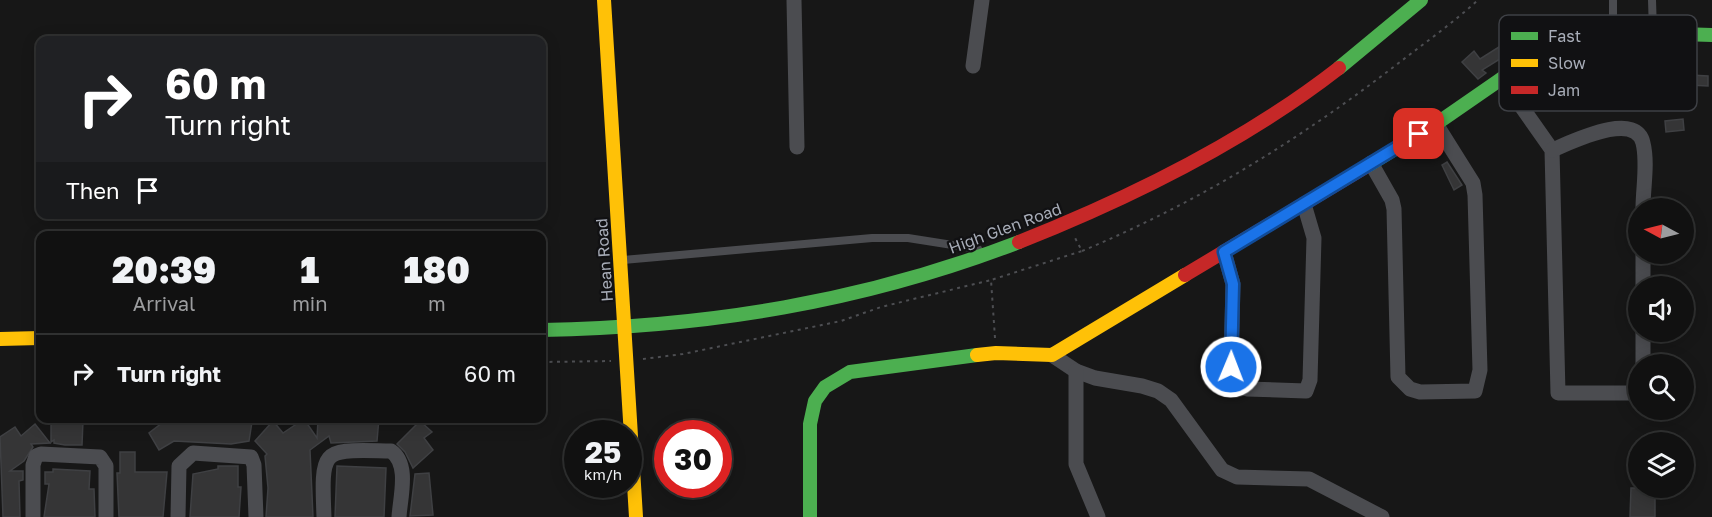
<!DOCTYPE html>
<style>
body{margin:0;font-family:"Golos Text",sans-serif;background:#1a1a1a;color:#f1f3f6;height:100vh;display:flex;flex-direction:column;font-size:22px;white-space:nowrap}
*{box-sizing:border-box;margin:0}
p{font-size:20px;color:#9c9d9f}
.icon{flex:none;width:33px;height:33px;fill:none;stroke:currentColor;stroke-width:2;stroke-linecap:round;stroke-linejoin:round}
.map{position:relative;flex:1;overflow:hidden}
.sheet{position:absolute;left:36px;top:231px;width:510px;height:192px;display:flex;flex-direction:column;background:#111;border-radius:12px;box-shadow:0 3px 15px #0003,0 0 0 2px #303131}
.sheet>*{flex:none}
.top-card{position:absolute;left:36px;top:36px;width:510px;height:183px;border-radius:12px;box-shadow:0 3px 15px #0003,0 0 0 2px #303131;background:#202124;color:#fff;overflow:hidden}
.needle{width:39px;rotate:277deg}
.buttons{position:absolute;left:1628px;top:198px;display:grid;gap:12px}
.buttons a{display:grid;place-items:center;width:66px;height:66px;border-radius:50%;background:#111;box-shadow:0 3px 15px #0003,0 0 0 2px #303131;font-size:30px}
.speed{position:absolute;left:564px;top:420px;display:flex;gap:12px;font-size:30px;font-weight:700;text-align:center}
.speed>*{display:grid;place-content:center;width:78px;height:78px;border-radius:50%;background:#111;box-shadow:0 3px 15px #0003,0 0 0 2px #303131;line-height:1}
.speed small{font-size:15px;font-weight:400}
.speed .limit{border:9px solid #d22;background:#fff;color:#111}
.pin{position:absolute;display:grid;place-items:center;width:51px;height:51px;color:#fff;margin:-26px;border-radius:12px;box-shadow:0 3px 9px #0006}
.me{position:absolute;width:66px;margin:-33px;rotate:1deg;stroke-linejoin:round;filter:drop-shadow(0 0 4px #0008)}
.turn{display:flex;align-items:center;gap:21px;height:126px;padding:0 30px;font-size:27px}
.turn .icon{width:78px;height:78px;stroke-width:2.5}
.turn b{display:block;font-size:42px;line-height:51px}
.then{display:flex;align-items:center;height:57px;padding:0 30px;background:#0003;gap:12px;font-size:22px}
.eta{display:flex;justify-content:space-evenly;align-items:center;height:102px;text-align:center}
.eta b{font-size:36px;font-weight:800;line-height:42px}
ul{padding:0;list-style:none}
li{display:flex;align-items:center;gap:18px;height:78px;padding:0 30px;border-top:2px solid #303131}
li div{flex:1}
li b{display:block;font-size:22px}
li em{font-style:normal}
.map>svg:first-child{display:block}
.building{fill:#353536;stroke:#3f4043;stroke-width:1.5}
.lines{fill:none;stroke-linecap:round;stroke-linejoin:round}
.path{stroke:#4d4e52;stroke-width:2;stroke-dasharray:3 4.5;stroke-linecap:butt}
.lane{stroke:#4b4c50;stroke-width:8}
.street{stroke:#4b4c50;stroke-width:15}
.fast{stroke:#4caf50;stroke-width:14}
.slow{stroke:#ffc107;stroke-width:14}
.jam{stroke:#c62828;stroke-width:14}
.route-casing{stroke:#114b97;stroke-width:15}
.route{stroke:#1a73e8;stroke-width:10}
.labels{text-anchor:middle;stroke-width:4.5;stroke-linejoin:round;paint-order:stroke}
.street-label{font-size:16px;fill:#a8adb8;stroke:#111113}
.key{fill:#111113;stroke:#3e4045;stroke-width:1.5}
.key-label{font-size:16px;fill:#a8adb8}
</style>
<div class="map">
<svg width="1712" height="517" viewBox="0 0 1712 517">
<rect width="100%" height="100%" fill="#171717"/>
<g class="building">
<polygon points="1502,45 1508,54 1482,70 1486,73 1478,79 1462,62 1474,51 1480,59"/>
<polygon points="1690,75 1708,76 1708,86 1689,85"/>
<polygon points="1683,119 1684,130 1666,132 1665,121"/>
<polygon points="1447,162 1462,185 1454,190 1442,165"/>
<polygon points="362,418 379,418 377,441 331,443 329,436 310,450 313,517 266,517 268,488 265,456 267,454 255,441 273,421 283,433 304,419 317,438 318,420 362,424"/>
<polygon points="69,421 83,421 82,445 65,445 54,443 54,440 51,442 51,424 69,424"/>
<polygon points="420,421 432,432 424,438 433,450 413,468 405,452 397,444"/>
<polygon points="252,422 249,441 231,444 174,441 159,450 149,433 162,423 215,424"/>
<polygon points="35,424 50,443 31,444 33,447 24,461 10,471 23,471 23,480 19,481 20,517 3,517 0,437 15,427 21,436"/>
<polygon points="120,452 135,452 135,472 167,472 163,517 119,517 117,473 120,473"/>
<polygon points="218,466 238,466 238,487 241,487 239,517 190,517 193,474 218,469"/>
<polygon points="337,466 386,468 384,517 335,517"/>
<polygon points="53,469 90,471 89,489 94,489 95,517 44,517 49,484 45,484 45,472 53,472"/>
<polygon points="429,473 433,515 410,516 415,474"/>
<polygon points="1631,488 1655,488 1655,517 1630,517"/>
</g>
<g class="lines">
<g class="path">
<path d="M1082,251C1199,202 1299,140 1400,62C1426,42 1454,22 1478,0"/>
<polyline points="995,338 991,280 1082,251 1074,236"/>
<polyline points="643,359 683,354 841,321 881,307 991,280"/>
<polyline points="542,362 611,361"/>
</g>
<g class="lane">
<polyline points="1652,0 1653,31"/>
<polyline points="1613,30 1613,0"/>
<polyline points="623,260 872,238 908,238 978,249"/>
</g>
<g class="street">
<polyline points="794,0 797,147"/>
<polyline points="973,66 982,0"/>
<polyline points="1502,79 1552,150 1558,393 1628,393 1638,390"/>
<path d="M1552,150C1572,142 1636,110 1643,143C1648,163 1643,188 1643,208"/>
<polyline points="1371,163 1392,200 1394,209 1398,377 1410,389 1420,392 1475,391 1480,370 1475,195 1473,183 1436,124"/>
<polyline points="1224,252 1233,284 1231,367 1233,380 1247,389 1306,391 1310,380 1314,238 1304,204"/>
<polyline points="1643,286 1643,254"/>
<polyline points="1052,355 1076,371 1095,378 1142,386 1158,391 1171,400 1222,470 1237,477 1309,479 1382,517"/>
<polyline points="1643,364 1643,332"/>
<polyline points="1076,371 1076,464 1098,517"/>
<polyline points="33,517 33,465 36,456 41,454 100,457 106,466 106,517"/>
<polyline points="178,517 179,466 193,453 251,457 254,465 256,517"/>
<path d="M324,517C321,445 322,450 391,451C410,464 400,498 399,517"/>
</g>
<g class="fast">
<polyline points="1339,68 1421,0"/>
<polyline points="1367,166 1436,124 1559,39 1616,32 1712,35"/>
<path d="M542,330C708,327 863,302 1019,242"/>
<polyline points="810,517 810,424 815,401 825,387 850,372 977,355"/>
</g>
<g class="slow">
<polyline points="604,0 636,517"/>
<polyline points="0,339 40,338"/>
<polyline points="977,355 996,353 1052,355 1185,275"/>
</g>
<g class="jam">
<path d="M1019,242C1130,198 1244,142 1339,68"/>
<polyline points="1185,275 1367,166"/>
</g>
</g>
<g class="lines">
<g class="route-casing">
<polyline id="route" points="1231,367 1233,284 1224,252 1419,134"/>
</g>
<use href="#route" class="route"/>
</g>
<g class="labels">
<g class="street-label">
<text transform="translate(1005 228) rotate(-20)" y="6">High Glen Road</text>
<text transform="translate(604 260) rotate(-94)" y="6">Hean Road</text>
</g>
</g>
<rect x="1499" y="15" width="198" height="96" rx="9" class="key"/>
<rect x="1511" y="32" width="27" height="8" fill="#4caf50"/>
<rect x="1511" y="59" width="27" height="8" fill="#ffc107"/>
<rect x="1511" y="86" width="27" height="8" fill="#c62828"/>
<g class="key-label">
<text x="1548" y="42">Fast</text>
<text x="1548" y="69">Slow</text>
<text x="1548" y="96">Jam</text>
</g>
</svg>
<div class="buttons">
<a><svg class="needle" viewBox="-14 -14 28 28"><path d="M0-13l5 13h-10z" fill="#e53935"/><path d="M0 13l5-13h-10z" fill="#9c9d9f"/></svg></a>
<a><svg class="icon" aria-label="sound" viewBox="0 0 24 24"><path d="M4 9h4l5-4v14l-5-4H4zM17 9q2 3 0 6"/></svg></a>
<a><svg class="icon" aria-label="search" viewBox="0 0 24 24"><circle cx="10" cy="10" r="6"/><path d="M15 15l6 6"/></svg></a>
<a><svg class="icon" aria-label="layers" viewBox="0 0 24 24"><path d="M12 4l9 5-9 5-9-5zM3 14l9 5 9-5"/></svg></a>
</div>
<div class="speed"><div>25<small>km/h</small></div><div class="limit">30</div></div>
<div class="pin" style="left:1419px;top:134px;background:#d93025"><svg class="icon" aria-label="arrive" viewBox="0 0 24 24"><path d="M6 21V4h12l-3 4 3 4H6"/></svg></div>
<svg class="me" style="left:1231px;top:367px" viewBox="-20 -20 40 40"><circle r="17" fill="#1a73e8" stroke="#fff" stroke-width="3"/><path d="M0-11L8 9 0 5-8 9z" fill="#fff"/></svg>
<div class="top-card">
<div class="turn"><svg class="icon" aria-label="right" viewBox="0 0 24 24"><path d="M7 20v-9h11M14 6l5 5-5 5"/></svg><div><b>60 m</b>Turn right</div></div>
<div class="then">Then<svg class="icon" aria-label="arrive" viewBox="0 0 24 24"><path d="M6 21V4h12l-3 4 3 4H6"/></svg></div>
</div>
<section class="sheet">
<div class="eta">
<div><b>20:39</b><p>Arrival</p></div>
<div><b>1</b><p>min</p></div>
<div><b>180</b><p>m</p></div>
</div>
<ul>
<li><svg class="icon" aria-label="right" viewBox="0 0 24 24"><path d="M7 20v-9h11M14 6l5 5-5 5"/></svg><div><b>Turn right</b></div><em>60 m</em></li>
</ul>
</section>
</div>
